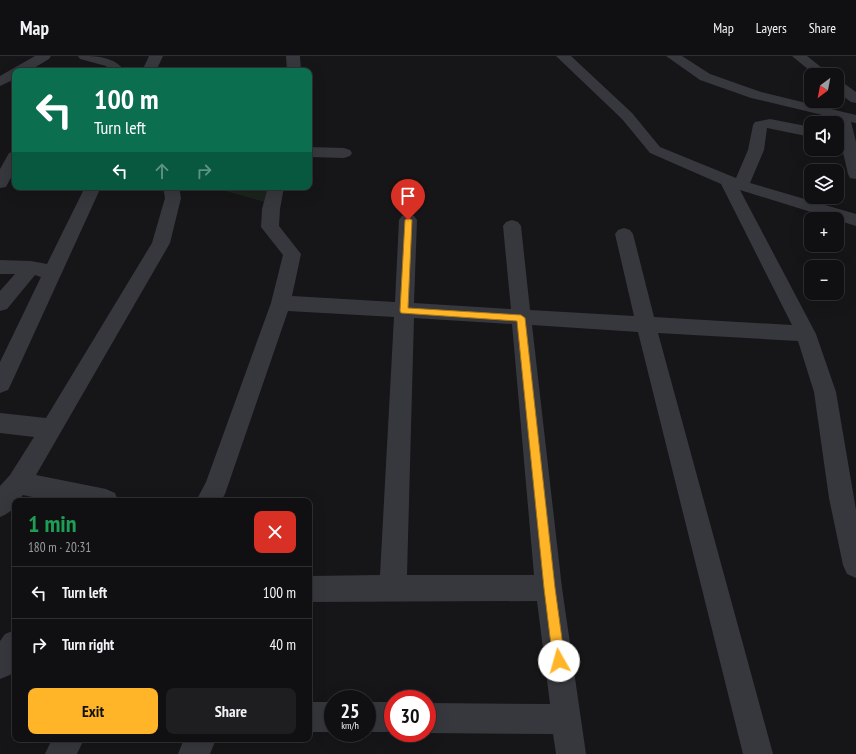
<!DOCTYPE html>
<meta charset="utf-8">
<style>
body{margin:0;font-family:"PT Sans Narrow",sans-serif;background:#1e1e20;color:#f1f3f6;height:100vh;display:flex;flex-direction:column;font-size:15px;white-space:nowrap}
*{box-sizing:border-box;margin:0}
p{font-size:13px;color:#9c9d9f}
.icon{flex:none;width:22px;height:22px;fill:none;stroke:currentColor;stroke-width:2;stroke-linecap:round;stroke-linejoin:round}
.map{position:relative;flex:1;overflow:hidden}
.side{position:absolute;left:12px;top:442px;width:300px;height:244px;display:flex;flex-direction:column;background:#101012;border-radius:8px;box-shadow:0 4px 16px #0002,0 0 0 1px #303032}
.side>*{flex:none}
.guide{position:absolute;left:12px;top:12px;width:300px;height:122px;border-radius:8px;box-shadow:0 4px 16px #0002,0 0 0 1px #303032;background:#0b6e4f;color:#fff;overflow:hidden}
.needle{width:26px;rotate:212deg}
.controls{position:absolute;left:804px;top:12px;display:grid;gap:8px}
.controls a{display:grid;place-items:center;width:40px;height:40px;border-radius:8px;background:#101012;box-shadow:0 4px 16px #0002,0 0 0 1px #303032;font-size:20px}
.speed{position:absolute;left:324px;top:634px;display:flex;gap:8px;font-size:20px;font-weight:700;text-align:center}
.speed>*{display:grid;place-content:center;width:52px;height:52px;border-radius:50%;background:#101012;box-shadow:0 4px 16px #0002,0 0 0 1px #303032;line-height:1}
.speed small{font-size:10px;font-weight:400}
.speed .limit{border:6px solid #d22;background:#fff;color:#111}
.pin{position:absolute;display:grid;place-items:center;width:34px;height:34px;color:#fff;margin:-41px -17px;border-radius:50% 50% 50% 0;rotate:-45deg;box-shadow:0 0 4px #0007}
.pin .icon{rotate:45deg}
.me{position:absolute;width:44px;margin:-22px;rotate:353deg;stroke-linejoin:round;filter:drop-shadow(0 0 3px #0008)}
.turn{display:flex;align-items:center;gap:14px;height:84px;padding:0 16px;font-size:18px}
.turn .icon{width:52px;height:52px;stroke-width:2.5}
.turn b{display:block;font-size:28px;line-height:34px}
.lanes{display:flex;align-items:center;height:38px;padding:0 16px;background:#0003;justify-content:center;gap:20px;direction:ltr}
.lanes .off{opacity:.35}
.round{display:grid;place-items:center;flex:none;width:42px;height:42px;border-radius:8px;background:#1e1e20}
.head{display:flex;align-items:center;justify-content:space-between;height:68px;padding:0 16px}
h1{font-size:24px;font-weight:600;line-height:30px;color:#1e9e55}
.button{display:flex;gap:8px;margin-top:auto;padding:8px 16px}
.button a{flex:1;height:46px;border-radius:8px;background:#ffb527;color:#111;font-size:16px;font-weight:600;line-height:46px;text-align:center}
.button a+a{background:#1e1e20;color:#f1f3f6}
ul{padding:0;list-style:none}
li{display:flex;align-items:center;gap:12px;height:52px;padding:0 16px;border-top:1px solid #303032}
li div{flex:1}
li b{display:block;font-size:15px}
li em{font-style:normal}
header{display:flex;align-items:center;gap:24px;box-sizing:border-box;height:56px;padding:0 20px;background:#101012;border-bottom:1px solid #303032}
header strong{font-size:19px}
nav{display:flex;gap:22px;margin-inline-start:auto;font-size:14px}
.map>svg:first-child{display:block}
.green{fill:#1b241c}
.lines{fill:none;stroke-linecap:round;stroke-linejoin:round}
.minor{fill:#36383d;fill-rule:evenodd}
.route{fill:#ffb527;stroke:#a67619}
</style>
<header>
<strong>Map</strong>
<nav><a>Map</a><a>Layers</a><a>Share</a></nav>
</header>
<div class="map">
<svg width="856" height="698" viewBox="0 0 856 698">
<rect width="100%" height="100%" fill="#161618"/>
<polygon class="green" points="211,131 280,131 279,150"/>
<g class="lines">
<g class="minor">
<polygon points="35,0 51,0 49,3 29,15 15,15 15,23 0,30 0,20"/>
<path d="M78,0C97,0 113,0 125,15H111L106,10L80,3Z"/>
<polygon points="149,0 163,0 156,15 142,15"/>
<polygon points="286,0 300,0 301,15 287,15"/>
<path d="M556,0H571L632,57L660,91L736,122L748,94L753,69L755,66L770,63L811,71V81L767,72L764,94L750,127L856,158V170L740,134L816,278L836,336L856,454V522L847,518L843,509L829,442L814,336L798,285L658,277L773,698H743L638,276L532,269L562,532L586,698H556L553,678L427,677V647L550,648L537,545L309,546V520L380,519L394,261L288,255L225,438L221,445H196L206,426L271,247L283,199L261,171L262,153L268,131H284L280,153L279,170L301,198L292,240L395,246L399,164L402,160L408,158L414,160L417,164L414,247L511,253L503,170L506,166L512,164L518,166L521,170L530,254L634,260L615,178L618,174L624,172L630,174L633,178L654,261L792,269L721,128L650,97L622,63ZM414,262L512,268L534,519H407Z"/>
<polygon points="666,0 682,0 710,18 761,36 856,59 856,67 851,66 856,86 856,123 850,122 848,118 835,62 751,42 700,24"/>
<polygon points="792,0 807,0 831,19 815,19"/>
<polygon points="837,25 842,26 856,36 856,47 851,46 837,36"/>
<polygon points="309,91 344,92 350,94 352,97 350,100 344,102 309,101"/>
<polygon points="15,95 15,114 6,131 0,132 0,113 9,97"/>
<polygon points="85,131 101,131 11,328 8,334 0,337 0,306 41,221 35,219 7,253 0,255 0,235 15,218 0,218 0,204 31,205 47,208"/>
<path d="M163,131H179L181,142L170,187L36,419L106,433L115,437L118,445H51L23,439L18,445H15C15,454 7,458 0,461V430L10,419L34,381L0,377V357L46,362L152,187L165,142Z"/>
<polygon points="15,574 15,612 10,619 0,623 0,585 5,578"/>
<rect x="309" y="646" width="24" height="30"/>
<rect x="367" y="646" width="26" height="30"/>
<polygon points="52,683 84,683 77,698 45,698"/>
<polygon points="184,683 216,683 210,698 178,698"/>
</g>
</g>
<polygon class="route" points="408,162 412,164 408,252 521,259 525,262 555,532 565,605 563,609 559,611 555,609 553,605 544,532 517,265 401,257 400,255 405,164"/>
</svg>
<div class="controls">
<a><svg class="needle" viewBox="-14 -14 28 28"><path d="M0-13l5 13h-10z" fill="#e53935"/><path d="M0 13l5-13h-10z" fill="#9c9d9f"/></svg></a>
<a><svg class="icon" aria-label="sound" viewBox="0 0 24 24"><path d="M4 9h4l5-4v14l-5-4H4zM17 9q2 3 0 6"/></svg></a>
<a><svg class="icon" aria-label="layers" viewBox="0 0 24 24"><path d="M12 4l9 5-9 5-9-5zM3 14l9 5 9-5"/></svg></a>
<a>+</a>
<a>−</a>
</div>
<div class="speed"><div>25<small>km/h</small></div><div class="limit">30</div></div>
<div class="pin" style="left:408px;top:164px;background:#d93025"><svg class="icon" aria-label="arrive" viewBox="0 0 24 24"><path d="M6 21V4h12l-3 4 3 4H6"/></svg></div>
<svg class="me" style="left:559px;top:605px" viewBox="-20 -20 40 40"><circle r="19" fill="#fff"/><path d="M0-13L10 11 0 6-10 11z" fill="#ffb527"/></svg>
<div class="guide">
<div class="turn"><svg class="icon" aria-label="left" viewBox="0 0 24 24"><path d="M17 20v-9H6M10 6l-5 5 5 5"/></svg><div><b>100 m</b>Turn left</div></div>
<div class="lanes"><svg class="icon" aria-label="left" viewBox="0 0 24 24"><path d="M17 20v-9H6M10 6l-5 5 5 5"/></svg><svg class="icon off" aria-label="ahead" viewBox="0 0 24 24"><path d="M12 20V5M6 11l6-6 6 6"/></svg><svg class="icon off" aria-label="right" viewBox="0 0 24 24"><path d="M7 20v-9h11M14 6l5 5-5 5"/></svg></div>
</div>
<section class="side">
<div class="head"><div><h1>1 min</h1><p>180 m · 20:31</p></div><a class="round" style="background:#d93025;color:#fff"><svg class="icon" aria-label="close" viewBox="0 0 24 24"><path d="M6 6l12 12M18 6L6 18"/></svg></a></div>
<ul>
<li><svg class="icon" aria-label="left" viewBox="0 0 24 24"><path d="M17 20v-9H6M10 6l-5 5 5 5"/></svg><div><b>Turn left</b></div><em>100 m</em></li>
<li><svg class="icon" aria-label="right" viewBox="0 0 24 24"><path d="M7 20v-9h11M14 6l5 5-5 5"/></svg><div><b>Turn right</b></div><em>40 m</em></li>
</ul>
<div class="button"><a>Exit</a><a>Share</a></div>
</section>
</div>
